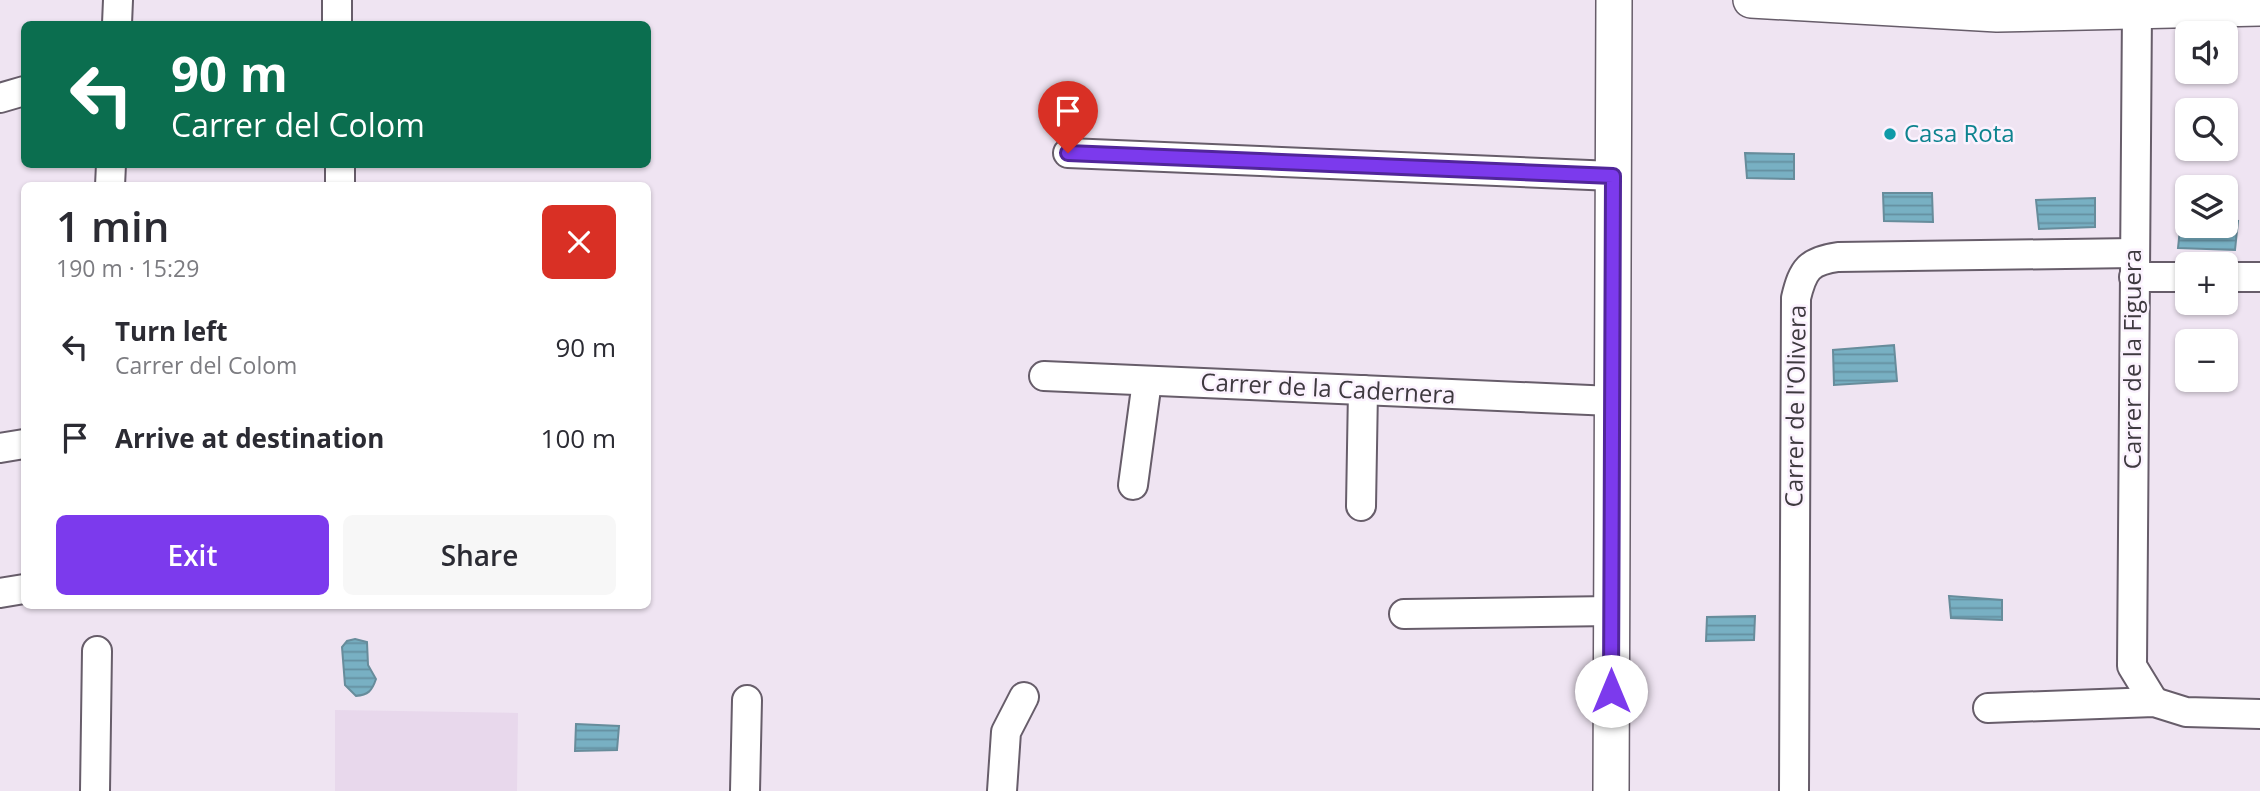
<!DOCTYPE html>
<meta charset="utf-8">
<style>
body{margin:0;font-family:"Open Sans",sans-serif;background:#f7f7f7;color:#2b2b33;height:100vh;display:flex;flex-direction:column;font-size:26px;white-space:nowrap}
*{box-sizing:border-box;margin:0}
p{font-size:23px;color:#7c7c81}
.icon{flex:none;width:38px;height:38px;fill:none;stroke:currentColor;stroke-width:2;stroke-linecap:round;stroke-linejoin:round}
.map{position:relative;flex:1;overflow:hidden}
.panel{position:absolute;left:21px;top:182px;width:630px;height:427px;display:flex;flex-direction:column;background:#fff;border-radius:10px;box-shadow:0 2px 5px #0004}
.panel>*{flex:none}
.guide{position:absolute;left:21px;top:21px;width:630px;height:147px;border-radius:10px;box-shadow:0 2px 5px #0004;background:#0b6e4f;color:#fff;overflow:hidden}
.controls{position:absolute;left:2175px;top:21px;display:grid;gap:14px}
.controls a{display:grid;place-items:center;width:63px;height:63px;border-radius:10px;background:#fff;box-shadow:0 2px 5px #0004;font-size:35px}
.pin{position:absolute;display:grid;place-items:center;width:60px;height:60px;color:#fff;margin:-72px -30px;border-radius:50% 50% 50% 0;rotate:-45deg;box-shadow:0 0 7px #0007}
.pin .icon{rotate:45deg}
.me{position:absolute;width:77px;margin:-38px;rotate:0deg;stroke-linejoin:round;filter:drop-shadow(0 0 5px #0008)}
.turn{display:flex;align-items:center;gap:24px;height:147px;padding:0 35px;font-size:32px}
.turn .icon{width:91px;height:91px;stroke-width:2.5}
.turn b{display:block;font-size:49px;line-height:60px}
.round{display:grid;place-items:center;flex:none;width:74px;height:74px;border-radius:10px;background:#f7f7f7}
.headline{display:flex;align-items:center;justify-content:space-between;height:119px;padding:0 35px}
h1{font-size:42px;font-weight:600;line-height:52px}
.button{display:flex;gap:14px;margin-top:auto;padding:14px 35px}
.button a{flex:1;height:80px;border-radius:10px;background:#7c3aed;color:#fff;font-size:28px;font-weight:600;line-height:80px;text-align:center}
.button a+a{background:#f7f7f7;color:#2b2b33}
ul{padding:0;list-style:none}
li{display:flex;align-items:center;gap:21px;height:91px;padding:0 35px}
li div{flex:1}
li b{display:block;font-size:26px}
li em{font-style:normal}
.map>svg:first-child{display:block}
.built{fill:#e8d8ec}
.water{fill:url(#water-rules);stroke:#678c9b;stroke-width:2}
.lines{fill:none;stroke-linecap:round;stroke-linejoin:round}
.minor-casing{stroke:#675d6a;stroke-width:32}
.tertiary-casing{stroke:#675d6a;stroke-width:38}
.minor{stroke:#fff;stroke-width:28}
.tertiary{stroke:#fff;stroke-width:35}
.route-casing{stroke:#51269a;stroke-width:18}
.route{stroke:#7c3aed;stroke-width:12}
.culture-dot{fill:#0f9aa8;stroke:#fbf2fe;stroke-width:2.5}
.labels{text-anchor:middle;stroke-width:5;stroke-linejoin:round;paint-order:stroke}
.culture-label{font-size:24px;fill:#0d838f;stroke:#fbf2fe;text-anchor:start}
.street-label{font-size:24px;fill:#3e393f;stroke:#fbf2fe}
</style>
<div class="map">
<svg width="2260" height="791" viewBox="0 0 2260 791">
<defs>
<pattern id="water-rules" width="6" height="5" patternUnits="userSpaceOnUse" patternTransform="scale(1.75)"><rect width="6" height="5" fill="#78b0c3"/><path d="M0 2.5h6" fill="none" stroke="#6490a0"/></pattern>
</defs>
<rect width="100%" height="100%" fill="#efe4f2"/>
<polygon class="built" points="335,710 518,713 517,791 335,791"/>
<g class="water">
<polygon points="1745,153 1794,154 1794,179 1747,178"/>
<polygon points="1883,193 1932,193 1933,222 1884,221"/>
<polygon points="2095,198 2095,227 2039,229 2036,200"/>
<polygon points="2181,219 2187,219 2188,226 2226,226 2226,220 2238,221 2235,250 2178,248"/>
<polygon points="1894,345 1897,381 1834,385 1833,350"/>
<polygon points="1949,596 2002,600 2002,620 1951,618"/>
<polygon points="1755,616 1754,640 1706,641 1707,617"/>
<path d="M355,639L367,642L368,665L376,679C372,691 368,695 356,696L345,685L342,647L347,641Z"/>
<polygon points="576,724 619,726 617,750 575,751"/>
</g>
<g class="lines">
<g class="minor-casing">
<g id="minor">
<polyline points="337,0 337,24"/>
<polyline points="2137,10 2132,666 2154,702"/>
<polyline points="117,24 118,0"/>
<polyline points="0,98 24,91"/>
<polyline points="1068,153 1613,176"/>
<polyline points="340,164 340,186"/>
<polyline points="110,186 111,164"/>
<polyline points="2134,277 2188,277"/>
<polyline points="2226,277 2260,277"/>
<polyline points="1044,376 1612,401"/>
<polyline points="0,448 24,444"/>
<polyline points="1133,485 1147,381"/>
<polyline points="1361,506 1363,390"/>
<polyline points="0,593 24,589"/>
<polyline points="1404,614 1611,611"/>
<polyline points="1988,708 2154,702 2186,712 2260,714"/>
<polyline points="95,791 97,651"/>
<polyline points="745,791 747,700"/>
<polyline points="1002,791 1006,732 1024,697"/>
<path d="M1794,791L1796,298C1803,269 1809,261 1838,257L2134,253"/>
</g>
</g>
<g class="tertiary-casing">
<g id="tertiary">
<polyline points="1751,0 1997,14 2260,8"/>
<polyline points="1611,791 1614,0"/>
</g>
</g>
<use href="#minor" class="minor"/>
<use href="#tertiary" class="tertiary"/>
</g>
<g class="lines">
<g class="route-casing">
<polyline id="route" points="1068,153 1613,176 1611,691"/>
</g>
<use href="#route" class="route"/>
</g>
<circle class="culture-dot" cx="1890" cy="134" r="7"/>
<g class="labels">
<g class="culture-label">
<text x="1904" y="142">Casa Rota</text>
</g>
<g class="street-label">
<text transform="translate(2133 359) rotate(-90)" y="8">Carrer de la Figuera</text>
<text transform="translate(1328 389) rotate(3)" y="8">Carrer de la Cadernera</text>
<text transform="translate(1796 406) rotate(-89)" y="8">Carrer de l'Olivera</text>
</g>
</g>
</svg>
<div class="controls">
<a><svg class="icon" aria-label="sound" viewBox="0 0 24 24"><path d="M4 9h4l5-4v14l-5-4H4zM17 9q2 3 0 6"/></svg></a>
<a><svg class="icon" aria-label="search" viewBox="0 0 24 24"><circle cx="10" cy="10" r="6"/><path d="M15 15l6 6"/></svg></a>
<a><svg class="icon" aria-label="layers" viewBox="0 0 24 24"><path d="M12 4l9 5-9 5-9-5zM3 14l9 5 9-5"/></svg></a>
<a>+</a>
<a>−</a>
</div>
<div class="pin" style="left:1068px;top:153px;background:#d93025"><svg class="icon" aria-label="arrive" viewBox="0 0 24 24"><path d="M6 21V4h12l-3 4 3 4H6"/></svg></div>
<svg class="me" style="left:1611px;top:691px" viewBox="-20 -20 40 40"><circle r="19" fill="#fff"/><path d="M0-13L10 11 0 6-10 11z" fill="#7c3aed"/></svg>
<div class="guide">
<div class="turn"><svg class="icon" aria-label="left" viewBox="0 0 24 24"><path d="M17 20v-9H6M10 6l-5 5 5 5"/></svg><div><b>90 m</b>Carrer del Colom</div></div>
</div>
<section class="panel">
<div class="headline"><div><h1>1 min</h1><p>190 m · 15:29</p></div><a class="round" style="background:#d93025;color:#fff"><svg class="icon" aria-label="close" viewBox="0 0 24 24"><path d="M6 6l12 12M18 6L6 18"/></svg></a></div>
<ul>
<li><svg class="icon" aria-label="left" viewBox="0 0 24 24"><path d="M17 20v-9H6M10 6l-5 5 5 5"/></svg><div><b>Turn left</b><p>Carrer del Colom</p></div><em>90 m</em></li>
<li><svg class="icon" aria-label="arrive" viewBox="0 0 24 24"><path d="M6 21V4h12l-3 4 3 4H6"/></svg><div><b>Arrive at destination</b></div><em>100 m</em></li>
</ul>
<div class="button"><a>Exit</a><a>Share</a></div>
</section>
</div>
